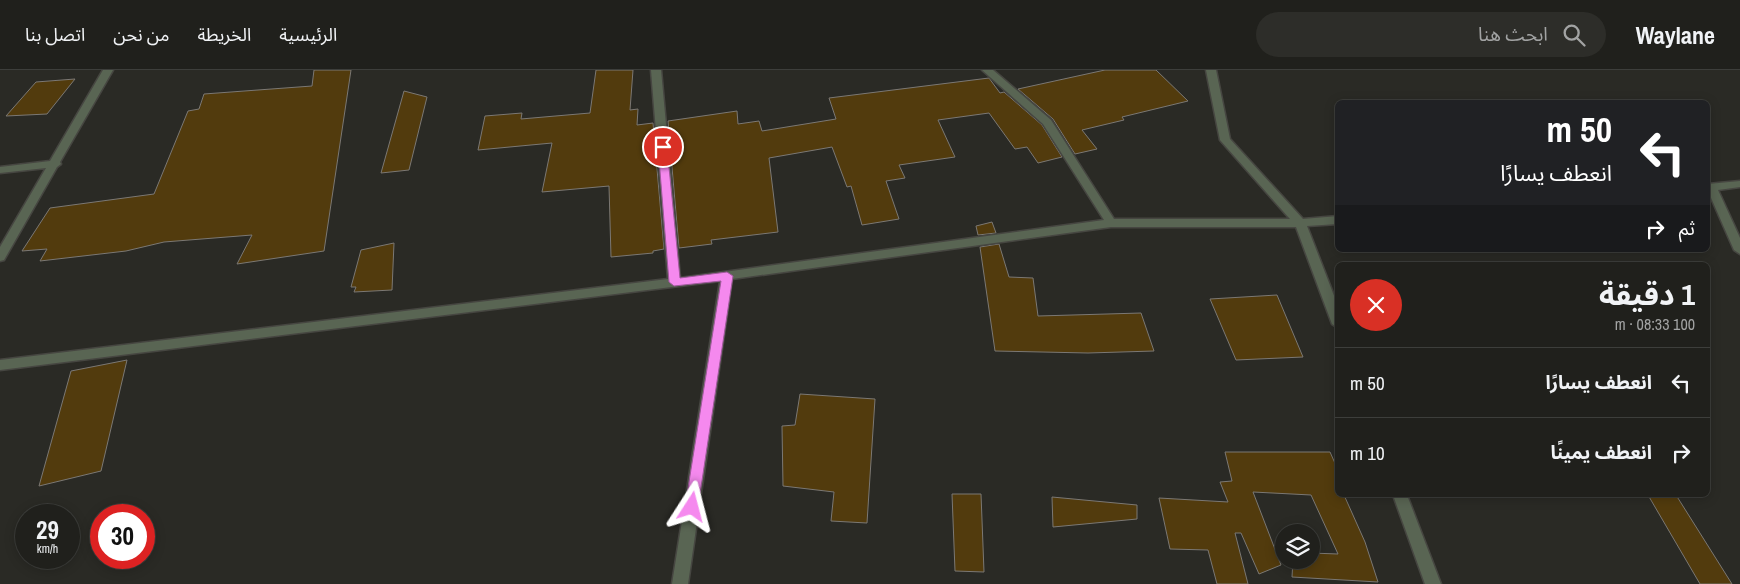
<!DOCTYPE html>
<html lang="ar">
<meta charset="utf-8">
<style>
body{margin:0;font-family:"Archivo Narrow","Noto Sans Arabic",sans-serif;background:#2d2d29;color:#f1f3f6;direction:rtl;height:100vh;display:flex;flex-direction:column;font-size:19px;white-space:nowrap}
*{box-sizing:border-box;margin:0}
p{font-size:16px;color:#a2a3a3}
.icon{flex:none;width:28px;height:28px;fill:none;stroke:currentColor;stroke-width:2;stroke-linecap:round;stroke-linejoin:round}
.map{position:relative;flex:1;overflow:hidden;direction:ltr}
.side{position:absolute;left:1335px;top:192px;width:375px;height:235px;display:flex;flex-direction:column;background:#20201c;border-radius:8px;box-shadow:0 2px 12px #0003,0 0 0 1px #3d3e3b;direction:rtl}
.side>*{flex:none}
.guide{position:absolute;left:1335px;top:30px;width:375px;height:152px;border-radius:8px;box-shadow:0 2px 12px #0003,0 0 0 1px #3d3e3b;direction:rtl;background:#202124;color:#fff;overflow:hidden}
.controls{position:absolute;left:1275px;top:454px;display:grid;gap:10px}
.controls a{display:grid;place-items:center;width:45px;height:45px;border-radius:50%;background:#20201c;box-shadow:0 2px 12px #0003,0 0 0 1px #3d3e3b;font-size:25px}
.speed{position:absolute;left:15px;top:434px;display:flex;gap:10px;font-size:25px;font-weight:700;text-align:center}
.speed>*{display:grid;place-content:center;width:65px;height:65px;border-radius:50%;background:#20201c;box-shadow:0 2px 12px #0003,0 0 0 1px #3d3e3b;line-height:1}
.speed small{font-size:12px;font-weight:400}
.speed .limit{border:8px solid #d22;background:#fff;color:#111}
.pin{position:absolute;display:grid;place-items:center;width:42px;height:42px;color:#fff;margin:-21px;border:2px solid #fff;border-radius:50%;box-shadow:0 1px 5px #0007}
.me{position:absolute;width:55px;margin:-28px;rotate:9deg;stroke-linejoin:round;filter:drop-shadow(0 0 4px #0008)}
.turn{display:flex;align-items:center;gap:18px;height:105px;padding:0 15px;font-size:22px}
.turn .icon{width:65px;height:65px;stroke-width:2.5}
.turn b{display:block;font-size:35px;line-height:42px}
.then{display:flex;align-items:center;height:48px;padding:0 15px;background:#0003;gap:10px;font-size:19px}
.round{display:grid;place-items:center;flex:none;width:52px;height:52px;border-radius:26px;background:#2d2d29}
.overview{display:flex;align-items:center;justify-content:space-between;height:85px;padding:0 15px}
h1{font-size:30px;font-weight:700;line-height:38px}
ul{padding:0;list-style:none}
li{display:flex;align-items:center;gap:15px;height:70px;padding:0 15px;border-top:1px solid #3d3e3b}
li div{flex:1}
li b{display:block;font-size:19px}
li em{font-style:normal}
header{display:flex;align-items:center;gap:30px;box-sizing:border-box;height:70px;padding:0 25px;background:#20201c;border-bottom:1px solid #3d3e3b}
header strong{font-size:24px}
nav{display:flex;gap:28px;margin-inline-start:auto;font-size:18px}
.search{width:350px;height:45px;background:#2d2d29;display:flex;align-items:center;gap:12px;box-sizing:border-box;padding:0 18px;border-radius:28px;color:#a2a3a3;font-size:19px}
.map>svg:first-child{display:block}
.building{fill:#523b0d;stroke:#7b7874}
.lines{fill:none;stroke-linecap:round;stroke-linejoin:round}
.street-casing{stroke:#464641;stroke-width:3}
.street{fill:#596553;fill-rule:evenodd}
.route{fill:#f589ee;stroke:#9f599b}
</style>
<header>
<strong>Waylane</strong>
<div class="search"><svg class="icon" aria-label="search" viewBox="0 0 24 24"><circle cx="10" cy="10" r="6"/><path d="M15 15l6 6"/></svg>ابحث هنا</div>
<nav><a>الرئيسية</a><a>الخريطة</a><a>من نحن</a><a>اتصل بنا</a></nav>
</header>
<div class="map">
<svg width="1740" height="514" viewBox="0 0 1740 514">
<rect width="100%" height="100%" fill="#2a2a25"/>
<g class="building">
<polygon points="314,0 351,0 324,181 237,194 252,165 164,172 126,181 40,191 47,179 22,181 50,138 154,124 188,41 199,39 204,24 312,16"/>
<polygon points="596,0 633,0 630,40 638,39 637,55 653,53 664,179 653,181 653,183 611,187 609,116 542,122 552,73 478,80 485,46 522,43 521,49 590,43"/>
<polygon points="1105,0 1156,0 1188,31 1122,47 1124,50 1082,60 1097,79 1075,84 1053,49 1018,19"/>
<polygon points="989,8 1000,23 1004,22 1042,55 1062,87 1038,93 1027,77 1015,79 989,43 938,50 955,87 899,95 905,108 886,111 899,149 862,155 851,116 847,117 832,77 769,88 778,162 711,170 712,174 679,178 668,51 737,41 738,54 759,51 762,61 836,49 829,28"/>
<polygon points="75,9 47,44 6,46 36,12"/>
<polygon points="404,21 427,27 409,100 381,103"/>
<polygon points="992,152 996,163 978,165 976,156"/>
<polygon points="394,173 392,220 354,222 356,217 351,217 361,180"/>
<polygon points="999,174 1009,207 1033,208 1038,246 1141,243 1154,281 1088,283 995,281 980,177"/>
<polygon points="1277,225 1303,287 1236,290 1210,229"/>
<polygon points="127,290 101,401 39,416 71,301"/>
<polygon points="800,324 875,329 867,453 831,451 834,422 783,416 782,356 795,355"/>
<polygon points="1225,382 1330,382 1338,400 1338,425 1344,425 1365,472 1378,512 1292,507 1293,490 1311,490 1311,483 1338,484 1311,425 1253,422 1281,495 1259,504 1241,463 1235,463 1248,514 1217,514 1208,480 1170,479 1159,428 1228,432 1220,412 1232,411"/>
<polygon points="952,424 981,424 984,502 955,501"/>
<polygon points="1648,425 1676,425 1732,514 1700,514"/>
<polygon points="1052,427 1137,435 1137,449 1053,457"/>
</g>
<g class="lines">
<g class="street-casing">
<g id="street">
<polygon points="103,0 113,0 60,92 61,94 57,97 4,190 0,191 0,177 46,98 0,103 0,97 50,91"/>
<polygon points="651,0 661,0 680,208 1104,150 1043,54 982,0 993,0 1051,50 1114,149 1290,149 1220,70 1206,0 1216,0 1230,69 1303,149 1338,146 1338,154 1307,156 1338,236 1338,258 1332,254 1296,157 1111,157 732,209 688,514 672,514 720,211 0,300 0,290 668,209"/>
<polygon points="1740,111 1740,117 1718,120 1740,168 1740,184 1734,180 1708,121 1708,114"/>
<polygon points="1393,425 1407,425 1441,514 1425,514"/>
</g>
</g>
<use href="#street" class="street"/>
</g>
<polygon class="route" points="663,74 667,77 680,208 727,202 733,206 698,437 696,441 687,441 685,437 721,211 674,216 669,212 658,77"/>
</svg>
<div class="controls">
<a><svg class="icon" aria-label="layers" viewBox="0 0 24 24"><path d="M12 4l9 5-9 5-9-5zM3 14l9 5 9-5"/></svg></a>
</div>
<div class="speed"><div>29<small>km/h</small></div><div class="limit">30</div></div>
<div class="pin" style="left:663px;top:77px;background:#d93025"><svg class="icon" aria-label="arrive" viewBox="0 0 24 24"><path d="M6 21V4h12l-3 4 3 4H6"/></svg></div>
<svg class="me" style="left:692px;top:437px" viewBox="-20 -20 40 40"><path d="M0-17L14 15 0 8-14 15z" fill="#f589ee" stroke="#fff" stroke-width="4"/></svg>
<div class="guide">
<div class="turn"><svg class="icon" aria-label="left" viewBox="0 0 24 24"><path d="M17 20v-9H6M10 6l-5 5 5 5"/></svg><div><b>50 m</b>انعطف يسارًا</div></div>
<div class="then">ثم<svg class="icon" aria-label="right" viewBox="0 0 24 24"><path d="M7 20v-9h11M14 6l5 5-5 5"/></svg></div>
</div>
<section class="side">
<div class="overview"><div><h1>1 دقيقة</h1><p>100 m · 08:33</p></div><a class="round" style="background:#d93025;color:#fff"><svg class="icon" aria-label="close" viewBox="0 0 24 24"><path d="M6 6l12 12M18 6L6 18"/></svg></a></div>
<ul>
<li><svg class="icon" aria-label="left" viewBox="0 0 24 24"><path d="M17 20v-9H6M10 6l-5 5 5 5"/></svg><div><b>انعطف يسارًا</b></div><em>50 m</em></li>
<li><svg class="icon" aria-label="right" viewBox="0 0 24 24"><path d="M7 20v-9h11M14 6l5 5-5 5"/></svg><div><b>انعطف يمينًا</b></div><em>10 m</em></li>
</ul>
</section>
</div>
